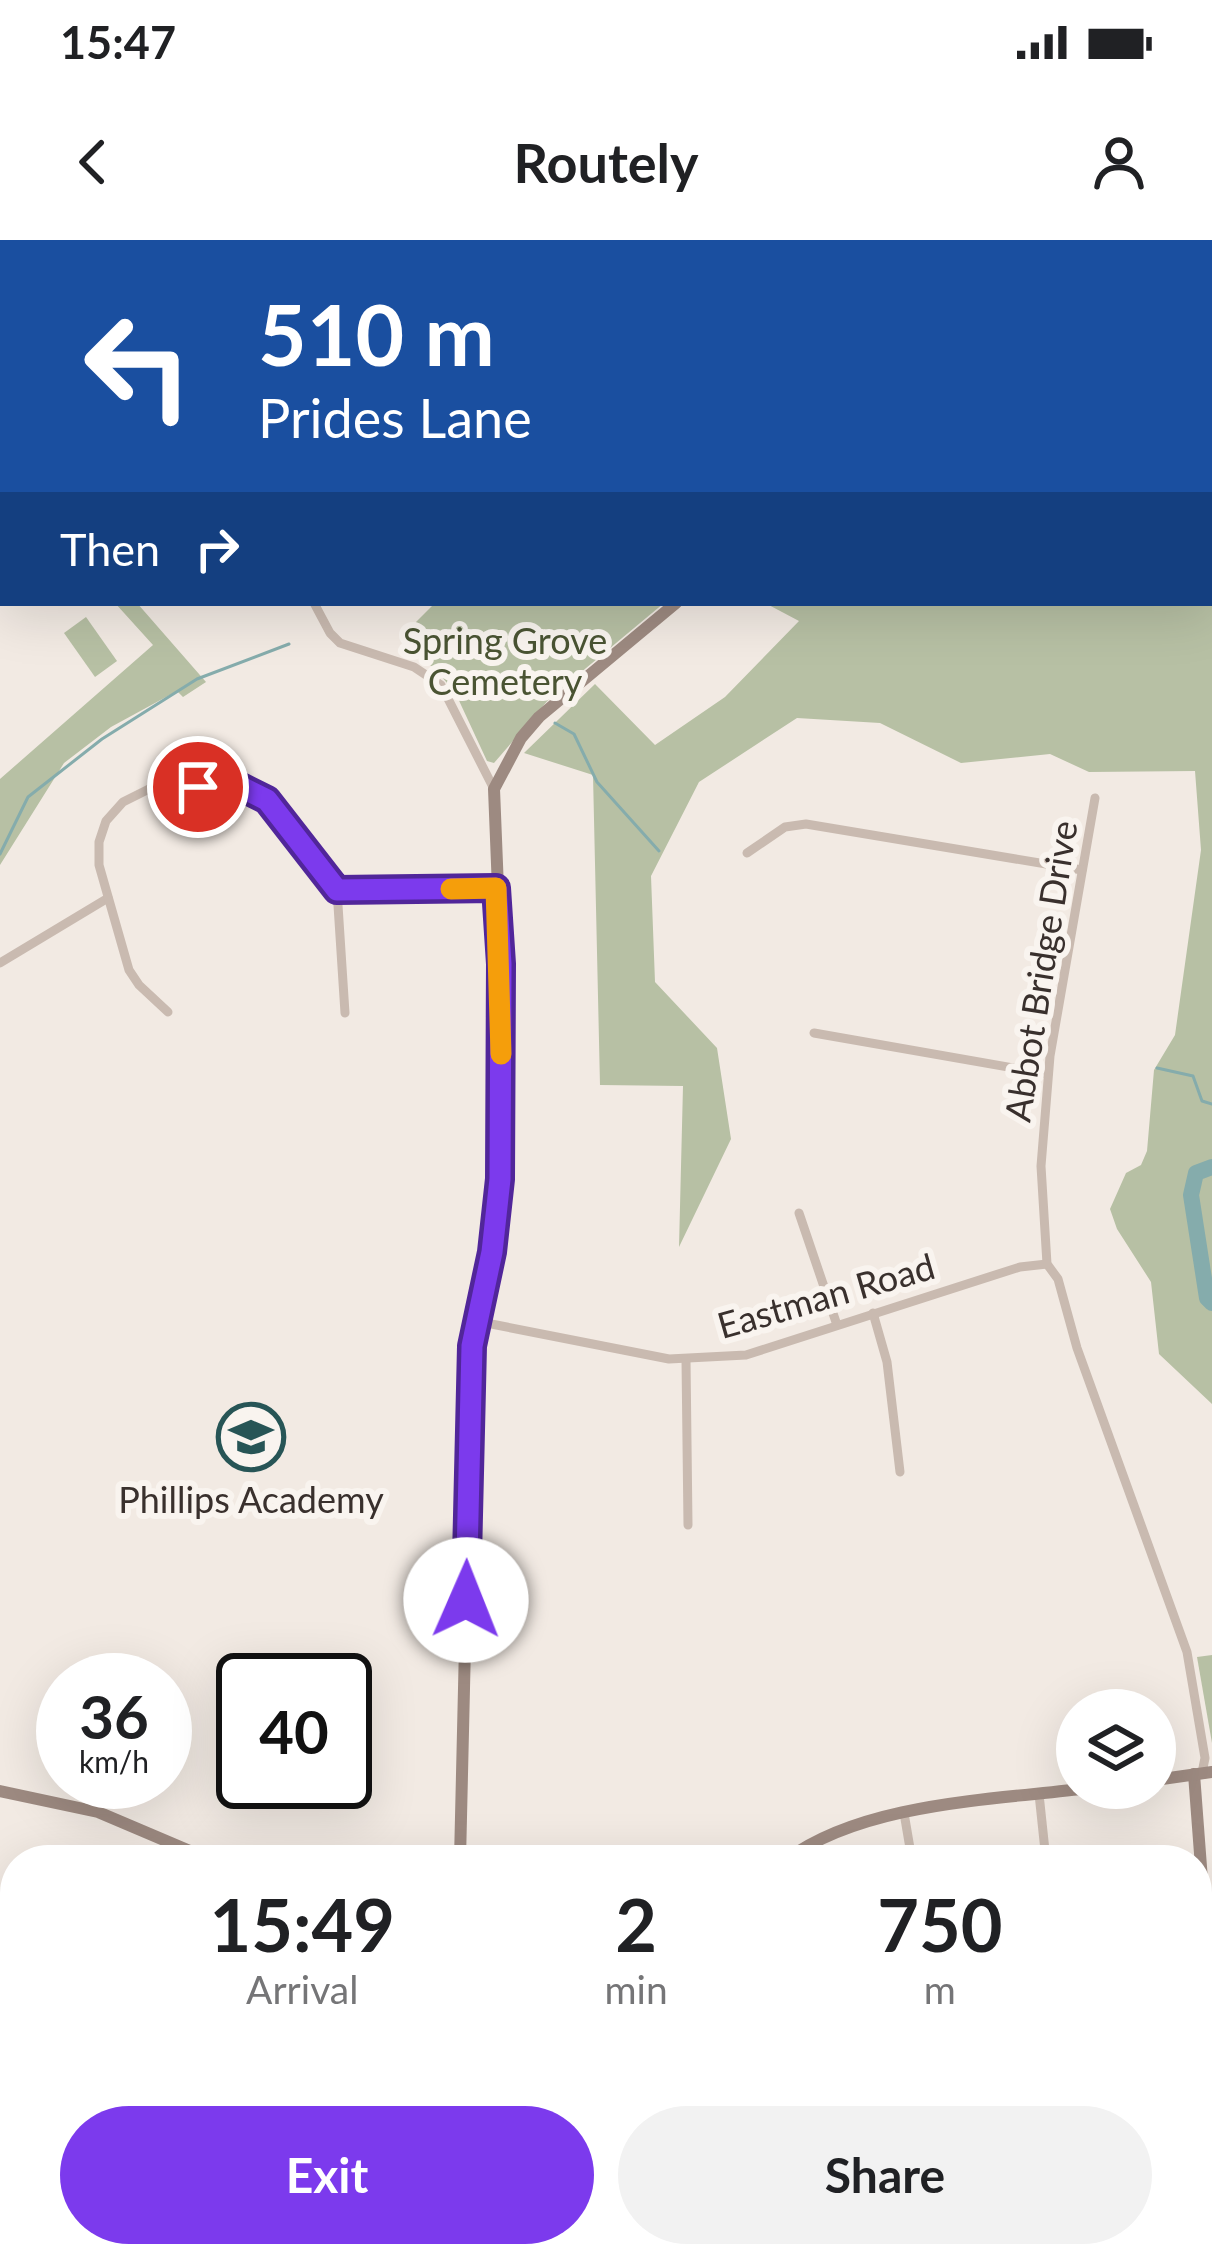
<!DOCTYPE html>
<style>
body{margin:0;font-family:Lato,sans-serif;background:#f2f2f2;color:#202124;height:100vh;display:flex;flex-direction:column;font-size:45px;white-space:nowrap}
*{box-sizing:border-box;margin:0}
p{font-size:39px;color:#757577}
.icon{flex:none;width:66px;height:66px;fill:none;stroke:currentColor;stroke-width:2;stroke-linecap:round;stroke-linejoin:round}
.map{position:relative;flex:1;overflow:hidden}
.drawer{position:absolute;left:0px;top:1605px;width:1212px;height:423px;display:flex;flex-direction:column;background:#fff;border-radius:48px 48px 0 0;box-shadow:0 12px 48px #0002}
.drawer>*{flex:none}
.hud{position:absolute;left:0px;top:0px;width:1212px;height:366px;box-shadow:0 12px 48px #0002;background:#1a4fa0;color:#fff;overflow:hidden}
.controls{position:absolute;left:1056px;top:1449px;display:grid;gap:24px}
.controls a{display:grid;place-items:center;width:120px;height:120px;border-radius:50%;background:#fff;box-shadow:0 12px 48px #0002;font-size:60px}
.speed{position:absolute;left:36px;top:1413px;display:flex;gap:24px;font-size:60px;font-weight:700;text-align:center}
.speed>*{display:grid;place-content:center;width:156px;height:156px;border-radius:50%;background:#fff;box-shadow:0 12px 48px #0002;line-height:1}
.speed small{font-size:30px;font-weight:400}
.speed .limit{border:6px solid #111;border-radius:18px;background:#fff;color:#111}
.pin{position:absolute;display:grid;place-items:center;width:102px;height:102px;color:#fff;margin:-51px;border:6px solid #fff;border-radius:50%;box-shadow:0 3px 12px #0007}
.me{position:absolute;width:132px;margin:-66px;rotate:1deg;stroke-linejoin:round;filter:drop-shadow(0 0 9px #0008)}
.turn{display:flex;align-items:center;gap:42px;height:252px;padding:0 60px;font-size:54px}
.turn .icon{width:156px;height:156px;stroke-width:2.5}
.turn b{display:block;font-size:84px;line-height:102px}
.then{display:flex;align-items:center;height:114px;padding:0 60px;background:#0003;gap:24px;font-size:45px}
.eta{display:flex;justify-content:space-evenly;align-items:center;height:204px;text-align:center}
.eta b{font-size:72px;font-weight:700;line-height:84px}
.button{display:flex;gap:24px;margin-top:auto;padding:24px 60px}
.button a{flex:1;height:138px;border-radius:72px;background:#7c3aed;color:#fff;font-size:48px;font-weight:700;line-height:138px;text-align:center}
.button a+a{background:#f2f2f2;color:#202124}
.status{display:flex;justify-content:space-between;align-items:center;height:84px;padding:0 60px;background:#fff;direction:ltr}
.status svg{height:33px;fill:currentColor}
header{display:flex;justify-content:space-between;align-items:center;height:156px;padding:0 60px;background:#fff;font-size:54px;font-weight:700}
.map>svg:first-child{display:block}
.green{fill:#b7c0a4}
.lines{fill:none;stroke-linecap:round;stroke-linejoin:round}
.stream{stroke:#85acac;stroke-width:3}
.river{stroke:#85acac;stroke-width:16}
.street{stroke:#c9bab0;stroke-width:9}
.secondary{stroke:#9d8a81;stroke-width:12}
.rail{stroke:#39302d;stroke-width:3;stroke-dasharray:3 9;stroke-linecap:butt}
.route-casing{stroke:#51269a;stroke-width:30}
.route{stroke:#7c3aed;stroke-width:21}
.slow{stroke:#f59e0b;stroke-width:21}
.labels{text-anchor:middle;stroke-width:12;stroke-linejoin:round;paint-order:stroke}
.park-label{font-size:36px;fill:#4a5433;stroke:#f9f4ef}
.street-label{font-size:36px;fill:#39302d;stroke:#f9f4ef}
.poi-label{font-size:36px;fill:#39302d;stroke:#f9f4ef}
</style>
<div class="status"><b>15:47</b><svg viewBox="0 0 49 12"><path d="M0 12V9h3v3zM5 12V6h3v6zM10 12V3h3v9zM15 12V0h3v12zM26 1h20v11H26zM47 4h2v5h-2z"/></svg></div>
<header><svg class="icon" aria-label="back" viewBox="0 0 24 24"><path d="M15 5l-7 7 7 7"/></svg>Routely<svg class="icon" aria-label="person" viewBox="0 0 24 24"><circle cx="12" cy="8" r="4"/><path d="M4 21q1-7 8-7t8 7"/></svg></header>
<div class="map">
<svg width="1212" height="2027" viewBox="0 0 1212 2027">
<rect width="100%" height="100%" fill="#f2eae3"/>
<g class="green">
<polygon points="203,0 724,0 725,3 204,3"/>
<polygon points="737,0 1212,0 1212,1164 1159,1114 1151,1042 1117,989 1110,969 1126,933 1141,925 1147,911 1154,830 1175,795 1201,610 1195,531 1089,532 1050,514 961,523 880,483 797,478 699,542 651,636 655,742 717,808 731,899 679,1007 683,846 600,845 593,535 524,513 595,444 655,505 725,457 799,381 765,363 1209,363 1209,3"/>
<polygon points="115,363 137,363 206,442 183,457 177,451 111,487 64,523 0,625 0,539 153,405"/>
<polygon points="435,363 664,363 549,459 494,523 487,521 455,452 433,427 413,415 416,382"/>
<polygon points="86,377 117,421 95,437 64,393"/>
<polygon points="1212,1415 1212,1503 1197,1417"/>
<polygon points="1212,1923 1212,2027 1172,2027 1177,2013 1197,2013 1197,1962"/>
<polygon points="734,2013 1021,2013 979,2027 729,2027"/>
</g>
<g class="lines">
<g class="stream">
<polyline points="555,483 574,494 597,542 659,611"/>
<polyline points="0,614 28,557 102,499 197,439 289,404"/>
<polyline points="1157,828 1193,836 1202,861 1212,864"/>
</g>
<polyline class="river" points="1212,927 1196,933 1191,955 1207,1058 1212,1063"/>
<g class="street">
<polyline points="186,0 188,3"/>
<polyline points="314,363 330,393 340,403 414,427 441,445 494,549"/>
<polyline points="1095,558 1050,816 1041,926 1047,1024 1058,1039 1077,1108 1187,1412 1205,1518 1202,1533"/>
<polyline points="747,613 785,587 806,584 1082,630"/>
<polyline points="337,650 497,648"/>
<polyline points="0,723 108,658"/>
<polyline points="168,772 139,745 129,730 99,625 99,602 106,581 123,562 155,546 241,547 267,560 337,650 345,773"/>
<polyline points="814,793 1048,834"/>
<polyline points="799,973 837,1085"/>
<polyline points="873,1073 887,1122 900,1232"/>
<polyline points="476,1081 669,1119 746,1115 1020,1027 1047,1024"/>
<polyline points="686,1120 688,1285"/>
<polyline points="1039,1554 1046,1620"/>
<polyline points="904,1573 912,1620"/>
</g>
<g class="secondary">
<polyline points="731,0 732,3"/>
<polyline points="1194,1534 1202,1640 1197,1690"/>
<polyline points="1155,1540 1212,1532"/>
<polyline points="0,1551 98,1572 211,1620"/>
<polyline points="460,1620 472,1106 495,994 500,939 501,724 494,549 521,498 539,477 676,363"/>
<path d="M786,1620C864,1562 994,1560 1089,1548"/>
<polyline points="329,2027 337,2013"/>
<polyline points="622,2027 627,2013"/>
<polyline points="1068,2027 1074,2013"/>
</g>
<g class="rail">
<polyline points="1197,1928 1212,1890"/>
<polyline points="1158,2027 1164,2013"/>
</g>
</g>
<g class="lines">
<g class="route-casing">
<polyline id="route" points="198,547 241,547 267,560 337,650 496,648 501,724 500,939 492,1012 472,1106 466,1360"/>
</g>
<use href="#route" class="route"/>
<polyline class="slow" points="451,649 496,648 501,814"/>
</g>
<defs>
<g id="school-ring" transform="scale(3.45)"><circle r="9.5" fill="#f9f4ef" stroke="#275556" stroke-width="1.5"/><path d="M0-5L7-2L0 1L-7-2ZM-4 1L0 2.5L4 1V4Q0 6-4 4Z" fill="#275556"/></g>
</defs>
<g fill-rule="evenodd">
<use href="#school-ring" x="251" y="1197"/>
</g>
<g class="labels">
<g class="park-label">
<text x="505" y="414">Spring Grove<tspan x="505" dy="41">Cemetery</tspan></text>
</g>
<g class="street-label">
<text transform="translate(1041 731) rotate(-81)" y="13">Abbot Bridge Drive</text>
<text transform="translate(826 1056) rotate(-16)" y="13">Eastman Road</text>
</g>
<g class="poi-label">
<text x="251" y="1273">Phillips Academy</text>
</g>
</g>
</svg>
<div class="controls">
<a><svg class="icon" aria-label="layers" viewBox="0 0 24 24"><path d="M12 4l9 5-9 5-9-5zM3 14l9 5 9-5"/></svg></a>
</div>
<div class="speed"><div>36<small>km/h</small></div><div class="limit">40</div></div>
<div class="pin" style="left:198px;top:547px;background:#d93025"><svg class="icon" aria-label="arrive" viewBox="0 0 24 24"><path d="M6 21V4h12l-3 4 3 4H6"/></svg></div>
<svg class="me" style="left:466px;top:1360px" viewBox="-20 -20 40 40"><circle r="19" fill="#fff"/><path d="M0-13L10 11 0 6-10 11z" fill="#7c3aed"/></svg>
<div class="hud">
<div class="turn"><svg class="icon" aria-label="left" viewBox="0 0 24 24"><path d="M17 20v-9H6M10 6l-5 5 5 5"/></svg><div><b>510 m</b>Prides Lane</div></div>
<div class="then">Then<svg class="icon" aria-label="right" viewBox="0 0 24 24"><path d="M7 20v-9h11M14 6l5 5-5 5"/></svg></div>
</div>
<section class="drawer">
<div class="eta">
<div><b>15:49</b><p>Arrival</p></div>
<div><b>2</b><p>min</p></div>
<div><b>750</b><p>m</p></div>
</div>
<div class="button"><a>Exit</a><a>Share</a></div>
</section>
</div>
